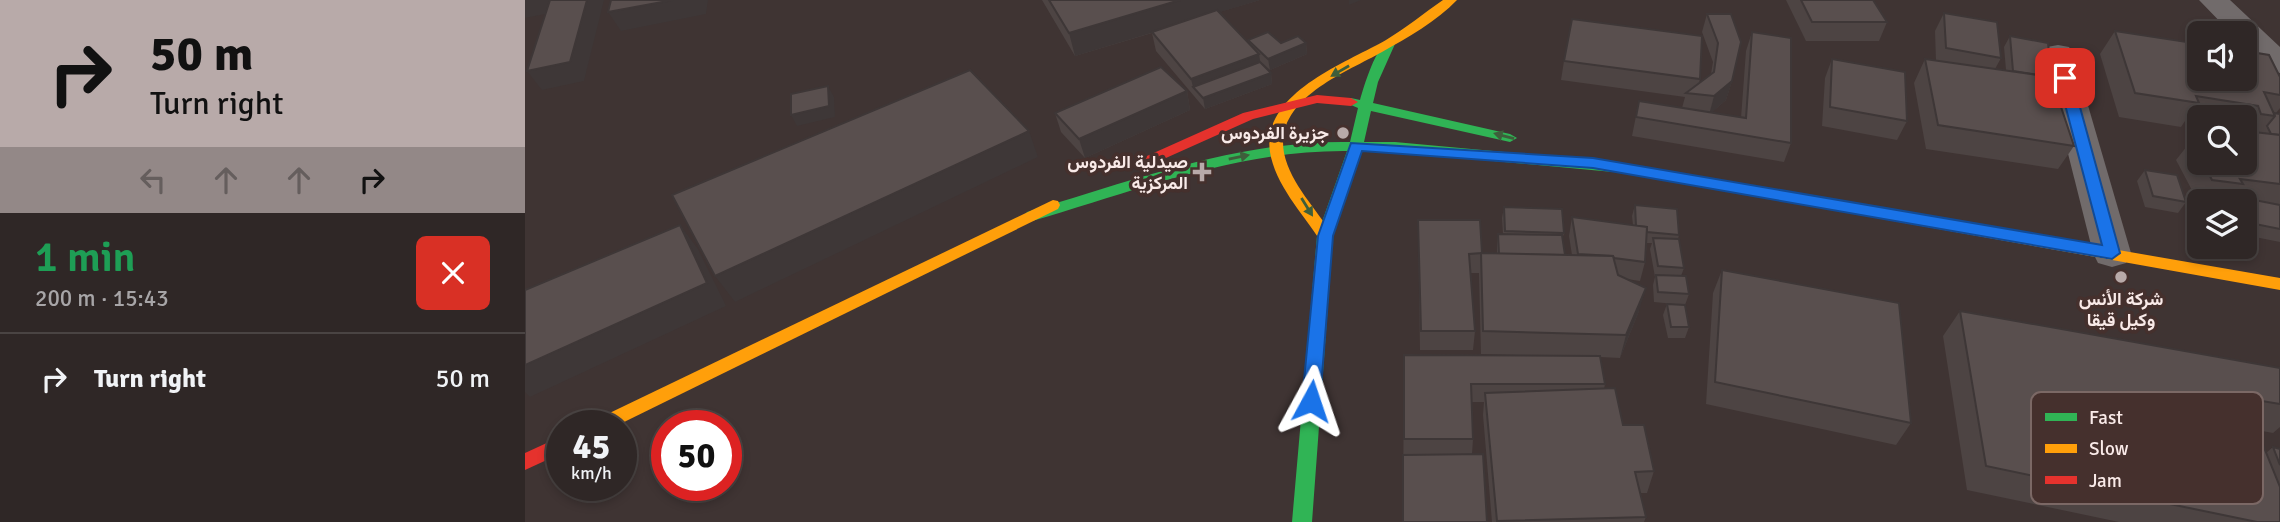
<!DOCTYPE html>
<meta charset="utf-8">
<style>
body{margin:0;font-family:Signika,Vazirmatn,sans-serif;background:#3b3332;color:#f1f3f6;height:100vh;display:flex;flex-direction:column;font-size:26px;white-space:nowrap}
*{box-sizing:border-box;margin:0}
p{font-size:23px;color:#a7a5a7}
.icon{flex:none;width:38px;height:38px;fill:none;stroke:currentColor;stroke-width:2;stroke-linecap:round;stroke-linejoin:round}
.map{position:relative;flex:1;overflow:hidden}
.details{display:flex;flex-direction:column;background:#2f2726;width:525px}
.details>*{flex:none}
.hud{background:#b8aaa9;color:#111;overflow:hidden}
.controls{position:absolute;left:1662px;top:21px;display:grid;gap:14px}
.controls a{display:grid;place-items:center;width:70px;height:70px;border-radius:10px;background:#2f2726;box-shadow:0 4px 10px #0003,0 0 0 2px #4a4443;font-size:35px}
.speed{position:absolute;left:21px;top:410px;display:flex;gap:14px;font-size:35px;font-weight:700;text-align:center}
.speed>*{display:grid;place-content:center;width:91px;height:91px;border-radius:50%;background:#2f2726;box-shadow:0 4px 10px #0003,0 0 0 2px #4a4443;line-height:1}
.speed small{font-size:18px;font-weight:400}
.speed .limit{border:10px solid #d22;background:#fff;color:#111}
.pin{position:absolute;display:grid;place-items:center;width:60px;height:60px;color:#fff;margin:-30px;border-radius:14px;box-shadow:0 4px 10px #0006}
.me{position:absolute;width:77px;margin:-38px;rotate:5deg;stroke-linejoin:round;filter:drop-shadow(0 0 5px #0008)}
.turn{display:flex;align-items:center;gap:24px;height:147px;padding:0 35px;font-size:32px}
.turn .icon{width:91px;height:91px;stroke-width:2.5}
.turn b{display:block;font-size:49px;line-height:60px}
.lanes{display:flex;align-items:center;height:66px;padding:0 35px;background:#0003;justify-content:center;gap:35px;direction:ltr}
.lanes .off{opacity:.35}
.round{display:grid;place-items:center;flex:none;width:74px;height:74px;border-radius:10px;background:#3b3332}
.overview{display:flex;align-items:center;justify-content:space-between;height:119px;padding:0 35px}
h1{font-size:42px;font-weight:600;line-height:52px;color:#1e9e55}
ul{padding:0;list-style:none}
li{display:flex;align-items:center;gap:21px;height:91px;padding:0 35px;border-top:2px solid #4a4443}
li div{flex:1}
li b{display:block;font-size:26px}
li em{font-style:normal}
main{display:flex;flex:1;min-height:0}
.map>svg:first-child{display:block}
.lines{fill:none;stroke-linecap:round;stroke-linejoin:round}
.street{fill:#716b6b;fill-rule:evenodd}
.fast{fill:#30b455;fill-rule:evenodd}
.slow{fill:#ff9f0a;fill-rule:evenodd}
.jam{fill:#e5322d;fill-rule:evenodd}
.wall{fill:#4d4443}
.shaded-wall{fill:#3e3737}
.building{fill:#594f4e;stroke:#3e3737;stroke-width:2}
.oneway{fill:#3e5e3b}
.route{fill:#1a73e8;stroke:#114b97;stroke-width:2}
.poi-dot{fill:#b8aaa9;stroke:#45302d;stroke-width:2.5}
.labels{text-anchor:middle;stroke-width:7;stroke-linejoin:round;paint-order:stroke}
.poi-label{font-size:18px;font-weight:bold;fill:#f9eae8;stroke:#45302d;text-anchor:end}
.key{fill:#45302d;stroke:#7b6865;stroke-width:2}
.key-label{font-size:19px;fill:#f9eae8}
</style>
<main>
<section class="details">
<div class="hud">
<div class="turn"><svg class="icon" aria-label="right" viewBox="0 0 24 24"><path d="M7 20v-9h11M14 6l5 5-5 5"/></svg><div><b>50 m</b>Turn right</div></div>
<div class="lanes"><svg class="icon off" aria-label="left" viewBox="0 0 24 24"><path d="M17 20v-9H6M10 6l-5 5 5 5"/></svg><svg class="icon off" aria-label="ahead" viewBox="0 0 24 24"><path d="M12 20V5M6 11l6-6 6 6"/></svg><svg class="icon off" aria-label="ahead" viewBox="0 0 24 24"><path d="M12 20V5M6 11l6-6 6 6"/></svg><svg class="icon" aria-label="right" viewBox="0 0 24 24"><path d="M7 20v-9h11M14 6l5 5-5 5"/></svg></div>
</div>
<div class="overview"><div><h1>1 min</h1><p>200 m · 15:43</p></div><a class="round" style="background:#d93025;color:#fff"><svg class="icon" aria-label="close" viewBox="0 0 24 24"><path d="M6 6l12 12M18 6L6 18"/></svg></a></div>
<ul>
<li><svg class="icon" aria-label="right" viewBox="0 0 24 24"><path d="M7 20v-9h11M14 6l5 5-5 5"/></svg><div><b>Turn right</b></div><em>50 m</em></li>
</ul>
</section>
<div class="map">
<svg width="1755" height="522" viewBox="0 0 1755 522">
<rect width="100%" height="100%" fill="#3f3433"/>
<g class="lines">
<g class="street">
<polygon points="1674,0 1705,0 1755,47 1755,73 1744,71 1720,48 1720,33 1706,33"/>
<polygon points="1533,45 1544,47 1548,54 1606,253 1601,263 1587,267 1573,263 1568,253 1518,54 1522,47"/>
</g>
<path class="fast" d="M864,40L870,44L853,82L848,103L985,134L992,138L985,142L846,111L839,142H870L1088,162L1095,167L1088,172L870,152L836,151L808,236L787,522H767L792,236L822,151C713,150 610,191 507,221L499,216L502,212C607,181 714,140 825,142L833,108L819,102L826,98L835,100C839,86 851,46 864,40Z"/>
<g class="slow">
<path d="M918,0H932C912,21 882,38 857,52C820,73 749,99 759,153C766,185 792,209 808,236L805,240H795C777,213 750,184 745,152C736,93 821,63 861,40C881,28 899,13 918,0Z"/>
<polygon points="528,200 533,201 535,205 533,209 93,425 67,425 70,420"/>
<polygon points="1385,214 1755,278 1755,290 1380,223 1377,219 1380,215"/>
</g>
<g class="jam">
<polygon points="792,95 826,98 833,102 826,106 792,103 728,119 623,166 613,166 611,163 613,160 718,113"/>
<polygon points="1088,162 1385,214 1393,219 1385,224 1083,170 1081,167 1083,164"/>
<polygon points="37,436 37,453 0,470 0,453"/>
</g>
</g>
<g class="wall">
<polygon points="517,0 735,0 694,12 723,42 723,40 756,43 781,43 782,54 745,70 735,61 746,73 747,84 680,109 631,51 627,33 550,56"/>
<polygon points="1261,0 1348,0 1362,22 1354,41 1281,41"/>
<polygon points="1419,13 1476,58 1470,69 1481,70 1479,47 1485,36 1527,81 1549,146 1533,169 1401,149 1389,83 1400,59 1411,61 1410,31"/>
<polygon points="1182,14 1207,81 1201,100 1186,113 1216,118 1221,51 1227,32 1266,143 1259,162 1107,136 1114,101 1157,108 1160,97 1036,80 1039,61 1175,79 1174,83 1186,74 1188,62 1177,32"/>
<polygon points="1590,31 1755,77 1755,108 1751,113 1755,114 1755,242 1720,235 1720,201 1675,201 1675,226 1672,225 1664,200 1669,194 1651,160 1666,141 1675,142 1675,163 1720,163 1720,117 1675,117 1675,123 1660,121 1656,127 1594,117 1575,54"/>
<polygon points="1307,59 1382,121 1372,140 1297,126 1300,78"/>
<polygon points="662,91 665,110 560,158 536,132 530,113"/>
<polygon points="1620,170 1661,202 1653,213 1620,207 1612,181"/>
<polygon points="1110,205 1154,235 1153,239 1159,268 1156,276 1164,294 1160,305 1129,302 1128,285 1130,277 1125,249 1127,243 1122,243 1120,262 1115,281 1102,279 1114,311 1095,358 1075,357 1080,384 1079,389 1098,425 1129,471 1122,493 1115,493 1121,517 1119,522 967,522 958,415 959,402 947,402 948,439 947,454 878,522 879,355 1025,356 956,354 954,273 946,273 950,331 948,350 895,350 893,220 957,253 972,253 972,245 973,234 978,234 977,218 979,207 1039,233 1037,240 1040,255 1047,255 1044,236 1047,217 1108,225 1107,216"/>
<polygon points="1197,270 1386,423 1371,445 1181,404 1188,293"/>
<polygon points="1142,304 1164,327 1160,338 1143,338 1138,315"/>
<polygon points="1435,311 1755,368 1755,427 1748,433 1732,430 1741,453 1748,447 1755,449 1755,522 1594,522 1442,490 1418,336"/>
</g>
<g class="shaded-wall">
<polygon points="0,0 33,0 41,10 0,18"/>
<polygon points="62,0 79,0 59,81 17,90 2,71"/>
<polygon points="148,0 183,0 181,14 96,31 83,12"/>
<polygon points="655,0 735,0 550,56 544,33"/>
<polygon points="824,0 836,0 824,5"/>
<polygon points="781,43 782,54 745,70 743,59"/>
<polygon points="734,54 737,73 668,87 666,79"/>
<polygon points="746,73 747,84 680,109 678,98"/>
<polygon points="1207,81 1201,100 1184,115 1189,96"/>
<polygon points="303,86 309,97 310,117 272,126 266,115"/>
<polygon points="662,91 665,110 560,158 554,139"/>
<polygon points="504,131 513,157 210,302 190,276"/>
<polygon points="155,225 173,249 201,306 5,397 0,392 0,365"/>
<polygon points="1121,288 1114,311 1095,358 1101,335"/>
</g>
<g class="building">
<polygon points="25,0 62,0 45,62 2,71"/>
<polygon points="86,0 148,0 83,12"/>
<polygon points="524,0 655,0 544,33"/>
<polygon points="1276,0 1348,0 1362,22 1287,22"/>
<polygon points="692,10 734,54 666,79 627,32"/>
<polygon points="1419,13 1472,22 1476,58 1421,48"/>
<polygon points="1182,14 1206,14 1216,42 1207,81 1189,96 1161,93 1189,72 1193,43"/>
<polygon points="1047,19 1177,36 1175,79 1039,61"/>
<polygon points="1590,31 1675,44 1675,79 1720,79 1720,51 1744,55 1755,77 1755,95 1739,92 1750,116 1736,114 1733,106 1671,96 1674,103 1610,93"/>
<polygon points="743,32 756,43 773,36 781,43 743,59 723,40"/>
<polygon points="1227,32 1266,38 1266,143 1111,117 1114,101 1221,118"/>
<polygon points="1485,36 1523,43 1527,81 1526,77 1488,71"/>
<polygon points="1307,59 1380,72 1382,121 1305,107"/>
<polygon points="1400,59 1526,77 1549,146 1413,125"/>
<polygon points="735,62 746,73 678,98 668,87"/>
<polygon points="636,67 662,91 554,139 530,113"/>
<polygon points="445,70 504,131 190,276 147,195"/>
<polygon points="303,86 304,106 266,115 266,94"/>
<polygon points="1749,113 1755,114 1755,135 1746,134 1742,126 1750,116"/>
<polygon points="1720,131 1755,135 1755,184 1715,179 1718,184 1687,180 1678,163 1720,163"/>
<polygon points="1666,141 1675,142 1675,157"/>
<polygon points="1620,170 1652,175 1661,202 1628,196"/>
<polygon points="1673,189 1755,205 1755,229 1720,222 1720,201 1677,201"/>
<polygon points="1110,205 1152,209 1154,235 1122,232 1122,227 1111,226"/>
<polygon points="979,207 1037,209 1039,233 980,231"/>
<polygon points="1047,217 1122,227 1120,262 1089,258 1088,256 1053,254"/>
<polygon points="893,220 955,220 957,253 944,254 950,331 896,331"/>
<polygon points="155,225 182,283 0,365 0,290"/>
<polygon points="973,234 1037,235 1040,255 974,254"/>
<polygon points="1128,238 1154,239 1159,268 1133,266"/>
<polygon points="956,253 1088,256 1093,275 1121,288 1101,335 958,331"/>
<polygon points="1197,270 1374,303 1386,423 1190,382"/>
<polygon points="1131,275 1161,276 1164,294 1133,292"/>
<polygon points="1142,304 1160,305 1164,327 1146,327"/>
<polygon points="1435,311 1755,368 1755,404 1719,398 1755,487 1755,522 1732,522 1461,466"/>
<polygon points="879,355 1075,356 1080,384 946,384 948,439 879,439"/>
<polygon points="1090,388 1098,425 1119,425 1129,471 1110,472 1121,517 972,521 960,393"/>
<polygon points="1748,447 1755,449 1755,465"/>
<polygon points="958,454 962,522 878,522 878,455"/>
</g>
<defs><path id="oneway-solid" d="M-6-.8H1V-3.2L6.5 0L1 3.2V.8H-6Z" transform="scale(1.75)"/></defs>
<g class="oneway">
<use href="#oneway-solid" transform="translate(815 71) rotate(150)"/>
<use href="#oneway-solid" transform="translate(979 136) rotate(-165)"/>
<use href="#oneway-solid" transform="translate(714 157) rotate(-12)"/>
<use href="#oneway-solid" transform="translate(782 207) rotate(58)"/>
</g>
<polygon class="route" points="1540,74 1547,78 1595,253 1587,259 1068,168 837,151 808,236 795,401 793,406 786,409 780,406 777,401 793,236 826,143 1068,158 1577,245 1533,78"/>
<g class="poi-dot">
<circle cx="818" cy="133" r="7"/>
<path d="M673.5 161.5h7v7h7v7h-7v7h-7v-7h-7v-7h7z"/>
<circle cx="1596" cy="277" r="7"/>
</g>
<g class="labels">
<g class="poi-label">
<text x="804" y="139">جزيرة الفردوس</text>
<text x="663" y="168">صيدلية الفردوس<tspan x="663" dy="21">المركزية</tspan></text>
<text x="1596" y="305" text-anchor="middle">شركة الأنس<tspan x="1596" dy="21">وكيل قيقا</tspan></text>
</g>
</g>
<rect x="1506" y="392" width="232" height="112" rx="10" class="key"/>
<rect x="1520" y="413" width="32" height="8" fill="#30b455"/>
<rect x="1520" y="444" width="32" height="9" fill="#ff9f0a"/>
<rect x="1520" y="476" width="32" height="8" fill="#e5322d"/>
<g class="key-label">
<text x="1564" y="424">Fast</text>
<text x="1564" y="455">Slow</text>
<text x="1564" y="487">Jam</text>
</g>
</svg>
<div class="controls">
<a><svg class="icon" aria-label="sound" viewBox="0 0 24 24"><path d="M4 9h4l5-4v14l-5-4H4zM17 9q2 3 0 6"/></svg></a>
<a><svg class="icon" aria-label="search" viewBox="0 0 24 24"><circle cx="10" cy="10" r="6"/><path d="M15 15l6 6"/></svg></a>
<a><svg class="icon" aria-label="layers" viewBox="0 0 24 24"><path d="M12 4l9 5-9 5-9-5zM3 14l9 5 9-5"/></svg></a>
</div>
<div class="speed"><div>45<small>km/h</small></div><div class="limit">50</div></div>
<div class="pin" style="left:1540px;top:78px;background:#d93025"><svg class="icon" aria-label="arrive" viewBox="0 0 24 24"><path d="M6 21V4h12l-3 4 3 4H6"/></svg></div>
<svg class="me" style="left:786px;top:401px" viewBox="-20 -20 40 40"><path d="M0-17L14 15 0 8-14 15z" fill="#1a73e8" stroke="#fff" stroke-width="4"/></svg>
</div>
</main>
